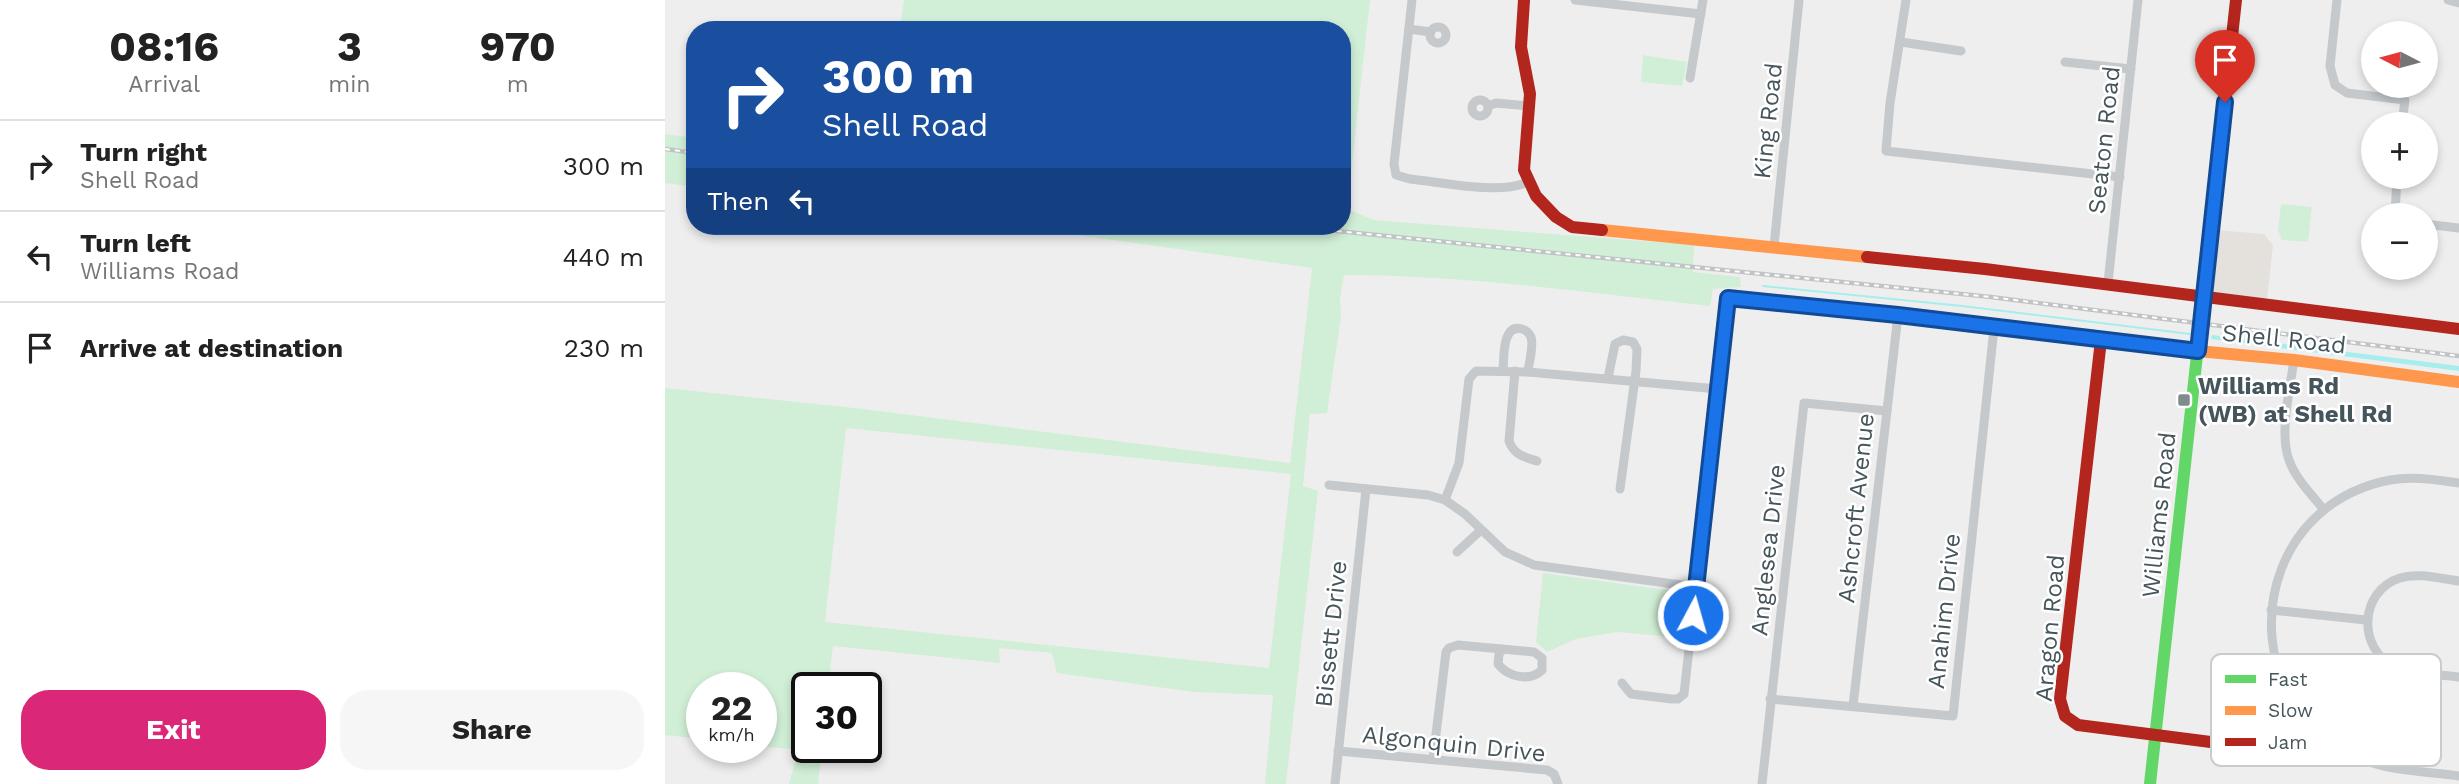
<!DOCTYPE html>
<meta charset="utf-8">
<style>
body{margin:0;font-family:"Work Sans",sans-serif;background:#f6f6f6;color:#222;height:100vh;display:flex;flex-direction:column;font-size:26px;white-space:nowrap}
*{box-sizing:border-box;margin:0}
p{font-size:23px;color:#767676}
.icon{flex:none;width:38px;height:38px;fill:none;stroke:currentColor;stroke-width:2;stroke-linecap:round;stroke-linejoin:round}
.map{position:relative;flex:1;overflow:hidden}
.panel{display:flex;flex-direction:column;background:#fff;width:665px}
.panel>*{flex:none}
.banner{position:absolute;left:21px;top:21px;width:665px;height:214px;border-radius:28px;box-shadow:0 4px 10px #0003;background:#1a4fa0;color:#fff;overflow:hidden}
.needle{width:46px;rotate:276deg}
.controls{position:absolute;left:1696px;top:21px;display:grid;gap:14px}
.controls a{display:grid;place-items:center;width:77px;height:77px;border-radius:50%;background:#fff;box-shadow:0 4px 10px #0003;font-size:35px}
.speed{position:absolute;left:21px;top:672px;display:flex;gap:14px;font-size:35px;font-weight:700;text-align:center}
.speed>*{display:grid;place-content:center;width:91px;height:91px;border-radius:50%;background:#fff;box-shadow:0 4px 10px #0003;line-height:1}
.speed small{font-size:18px;font-weight:400}
.speed .limit{border:4px solid #111;border-radius:10px;background:#fff;color:#111}
.pin{position:absolute;display:grid;place-items:center;width:60px;height:60px;color:#fff;margin:-72px -30px;border-radius:50% 50% 50% 0;rotate:-45deg;box-shadow:0 0 7px #0007}
.pin .icon{rotate:45deg}
.me{position:absolute;width:77px;margin:-38px;rotate:6deg;stroke-linejoin:round;filter:drop-shadow(0 0 5px #0008)}
.turn{display:flex;align-items:center;gap:24px;height:147px;padding:0 21px;font-size:32px}
.turn .icon{width:91px;height:91px;stroke-width:2.5}
.turn b{display:block;font-size:49px;line-height:60px}
.then{display:flex;align-items:center;height:66px;padding:0 21px;background:#0003;gap:14px;font-size:26px}
.eta{display:flex;justify-content:space-evenly;align-items:center;height:119px;text-align:center}
.eta b{font-size:42px;font-weight:700;line-height:49px}
.action{display:flex;gap:14px;margin-top:auto;padding:14px 21px}
.action a{flex:1;height:80px;border-radius:28px;background:#db2777;color:#fff;font-size:28px;font-weight:700;line-height:80px;text-align:center}
.action a+a{background:#f6f6f6;color:#222}
ul{padding:0;list-style:none}
li{display:flex;align-items:center;gap:21px;height:91px;padding:0 21px;border-top:2px solid #e0e0e0}
li div{flex:1}
li b{display:block;font-size:26px}
li em{font-style:normal}
main{display:flex;flex:1;min-height:0}
.map>svg:first-child{display:block}
.commercial{fill:#e4e0db}
.green{fill:#d1efd6;fill-rule:evenodd}
.water{fill:#a5eeed}
.lines{fill:none;stroke-linecap:round;stroke-linejoin:round}
.stream{stroke:#a5eeed;stroke-width:2}
.street{stroke:#c5c9cb;stroke-width:9}
.fast{stroke:#63d668;stroke-width:12}
.slow{stroke:#ff974d;stroke-width:12}
.jam{stroke:#b3261e;stroke-width:12}
.rail-casing{stroke:#c1c4c5;stroke-width:4.5}
.rail{stroke:#fff;stroke-width:2;stroke-dasharray:5;stroke-linecap:butt}
.route-casing{stroke:#114b97;stroke-width:18}
.route{stroke:#1a73e8;stroke-width:12}
.poi-dot{fill:#808b8e;stroke:#fff;stroke-width:2.5}
.labels{text-anchor:middle;stroke-width:5;stroke-linejoin:round;paint-order:stroke}
.street-label{font-size:24px;fill:#45555b;stroke:#fff}
.poi-label{font-size:24px;font-weight:bold;fill:#45555b;stroke:#fff;text-anchor:start}
.key{fill:#fff;stroke:#c7ccce;stroke-width:2}
.key-label{font-size:19px;fill:#45555b}
</style>
<main>
<section class="panel">
<div class="eta">
<div><b>08:16</b><p>Arrival</p></div>
<div><b>3</b><p>min</p></div>
<div><b>970</b><p>m</p></div>
</div>
<ul>
<li><svg class="icon" aria-label="right" viewBox="0 0 24 24"><path d="M7 20v-9h11M14 6l5 5-5 5"/></svg><div><b>Turn right</b><p>Shell Road</p></div><em>300 m</em></li>
<li><svg class="icon" aria-label="left" viewBox="0 0 24 24"><path d="M17 20v-9H6M10 6l-5 5 5 5"/></svg><div><b>Turn left</b><p>Williams Road</p></div><em>440 m</em></li>
<li><svg class="icon" aria-label="arrive" viewBox="0 0 24 24"><path d="M6 21V4h12l-3 4 3 4H6"/></svg><div><b>Arrive at destination</b></div><em>230 m</em></li>
</ul>
<div class="action"><a>Exit</a><a>Share</a></div>
</section>
<div class="map">
<svg width="1794" height="784" viewBox="0 0 1794 784">
<rect width="100%" height="100%" fill="#efeeee"/>
<polygon class="commercial" points="1551,230 1599,234 1608,245 1602,299 1543,292"/>
<g class="green">
<path d="M239,0H705L682,209L709,220L1029,245L1028,272L1075,277L1076,287L1048,289L1045,306C924,293 801,275 679,275L675,299L676,316L662,413L645,414L638,486L653,491L621,784H600L608,695L529,692L392,673L387,653L334,648L335,663L168,646L163,688H142V747H157L153,784H124L133,750L96,746V688H37V739L0,735V388L198,409L625,463L647,268L349,226H677V30H235ZM181,428L626,474L604,668L160,622Z"/>
<polygon points="978,55 1022,62 1017,86 976,82"/>
<polygon points="0,134 30,138 30,187 0,183"/>
<polygon points="1616,204 1647,207 1643,242 1617,240 1613,231"/>
<polygon points="878,573 1023,593 1018,638 952,632 911,639 882,652 871,642"/>
</g>
<polygon class="water" points="1547,335 1794,366 1794,371 1546,339"/>
<g class="lines">
<polyline class="stream" points="1098,286 1297,306 1525,334"/>
<g class="street">
<path d="M747,0L729,164L731,175L745,179C777,182 834,195 863,182"/>
<polyline points="910,0 1036,14"/>
<polyline points="1241,0 1225,103 1221,151 1455,177"/>
<polyline points="1672,0 1665,66 1670,85 1682,93 1740,100 1737,124"/>
<polyline points="1783,0 1794,3"/>
<circle cx="773" cy="35" r="8"/>
<polyline points="744,29 766,32"/>
<polyline points="1236,42 1296,51"/>
<polyline points="1400,62 1466,69"/>
<polyline points="1025,78 1038,0"/>
<circle cx="815" cy="108" r="8"/>
<polyline points="823,106 831,103 865,106"/>
<polyline points="1730,215 1732,177"/>
<polyline points="1760,224 1794,228"/>
<polyline points="1109,246 1134,0"/>
<polyline points="1443,283 1473,0"/>
<path d="M1629,360C1625,389 1614,433 1624,460C1630,478 1647,495 1659,510"/>
<path d="M838,370C839,358 837,323 857,329C861,330 864,333 866,337C869,346 864,362 863,372"/>
<path d="M850,371L844,441C849,455 859,457 872,461"/>
<polyline points="943,378 950,344 958,340 968,342 972,349 971,371 955,489"/>
<path d="M1794,483C1771,480 1748,476 1725,480C1616,501 1576,619 1631,710C1640,725 1669,745 1685,754C1717,771 1758,771 1794,776"/>
<polyline points="664,485 763,495 780,500 800,514 840,552 869,565 1031,587"/>
<polyline points="780,500 794,463 804,379 811,371 863,372 1053,389"/>
<polyline points="792,552 816,530"/>
<path d="M1794,581C1776,579 1753,572 1735,578C1694,591 1692,649 1730,667C1748,675 1774,674 1794,677"/>
<polyline points="1606,610 1701,620"/>
<polyline points="957,683 966,694 1007,699 1013,699 1019,694 1063,298 1233,315 1533,351"/>
<polyline points="1105,699 1288,716 1329,328"/>
<polyline points="1188,706 1233,315"/>
<polyline points="673,751 882,770 889,774 893,784"/>
<path d="M768,759L781,652L784,648L793,645L869,652L877,658V670C865,682 843,677 833,664L834,654L838,649"/>
<polyline points="670,784 701,489"/>
<polyline points="1097,784 1139,403 1222,411"/>
</g>
<polyline class="fast" points="1485,784 1541,273"/>
<g class="slow">
<polyline points="937,230 1202,257"/>
<polyline points="1533,351 1629,360 1794,382"/>
</g>
<g class="jam">
<polyline points="859,0 856,47 865,94 859,170 871,196 891,217 907,227 937,230"/>
<polyline points="1202,257 1320,269 1794,329"/>
<polyline points="1541,273 1571,0"/>
<polyline points="1436,340 1395,699 1400,716 1413,725 1569,745 1603,733 1632,712"/>
</g>
<g class="rail-casing">
<g id="rail">
<polyline points="0,149 30,153"/>
<polyline points="622,226 1326,297 1794,356"/>
</g>
</g>
<use href="#rail" class="rail"/>
</g>
<g class="lines">
<g class="route-casing">
<polyline id="route" points="1028,615 1063,298 1233,315 1533,351 1560,102"/>
</g>
<use href="#route" class="route"/>
</g>
<rect class="poi-dot" x="1512" y="393" width="14" height="14" rx="3.5"/>
<g class="labels">
<g class="street-label">
<text transform="translate(1103 121) rotate(-84)" y="8">King Road</text>
<text transform="translate(1439 140) rotate(-84)" y="8">Seaton Road</text>
<text transform="translate(1619 339) rotate(6)" y="8">Shell Road</text>
<text transform="translate(1191 508) rotate(-84)" y="8">Ashcroft Avenue</text>
<text transform="translate(1494 515) rotate(-84)" y="8">Williams Road</text>
<text transform="translate(1103 550) rotate(-84)" y="8">Anglesea Drive</text>
<text transform="translate(1279 611) rotate(-84)" y="8">Anahim Drive</text>
<text transform="translate(1385 628) rotate(-85)" y="8">Aragon Road</text>
<text transform="translate(666 634) rotate(-84)" y="8">Bissett Drive</text>
<text transform="translate(789 744) rotate(6)" y="8">Algonquin Drive</text>
</g>
<g class="poi-label">
<text x="1533" y="394">Williams Rd<tspan x="1533" dy="28">(WB) at Shell Rd</tspan></text>
</g>
</g>
<rect x="1546" y="654" width="230" height="112" rx="10" class="key"/>
<rect x="1560" y="675" width="31" height="8" fill="#63d668"/>
<rect x="1560" y="706" width="31" height="9" fill="#ff974d"/>
<rect x="1560" y="738" width="31" height="8" fill="#b3261e"/>
<g class="key-label">
<text x="1603" y="686">Fast</text>
<text x="1603" y="717">Slow</text>
<text x="1603" y="749">Jam</text>
</g>
</svg>
<div class="controls">
<a><svg class="needle" viewBox="-14 -14 28 28"><path d="M0-13l5 13h-10z" fill="#e53935"/><path d="M0 13l5-13h-10z" fill="#767676"/></svg></a>
<a>+</a>
<a>−</a>
</div>
<div class="speed"><div>22<small>km/h</small></div><div class="limit">30</div></div>
<div class="pin" style="left:1560px;top:102px;background:#d93025"><svg class="icon" aria-label="arrive" viewBox="0 0 24 24"><path d="M6 21V4h12l-3 4 3 4H6"/></svg></div>
<svg class="me" style="left:1028px;top:615px" viewBox="-20 -20 40 40"><circle r="17" fill="#1a73e8" stroke="#fff" stroke-width="3"/><path d="M0-11L8 9 0 5-8 9z" fill="#fff"/></svg>
<div class="banner">
<div class="turn"><svg class="icon" aria-label="right" viewBox="0 0 24 24"><path d="M7 20v-9h11M14 6l5 5-5 5"/></svg><div><b>300 m</b>Shell Road</div></div>
<div class="then">Then<svg class="icon" aria-label="left" viewBox="0 0 24 24"><path d="M17 20v-9H6M10 6l-5 5 5 5"/></svg></div>
</div>
</div>
</main>
